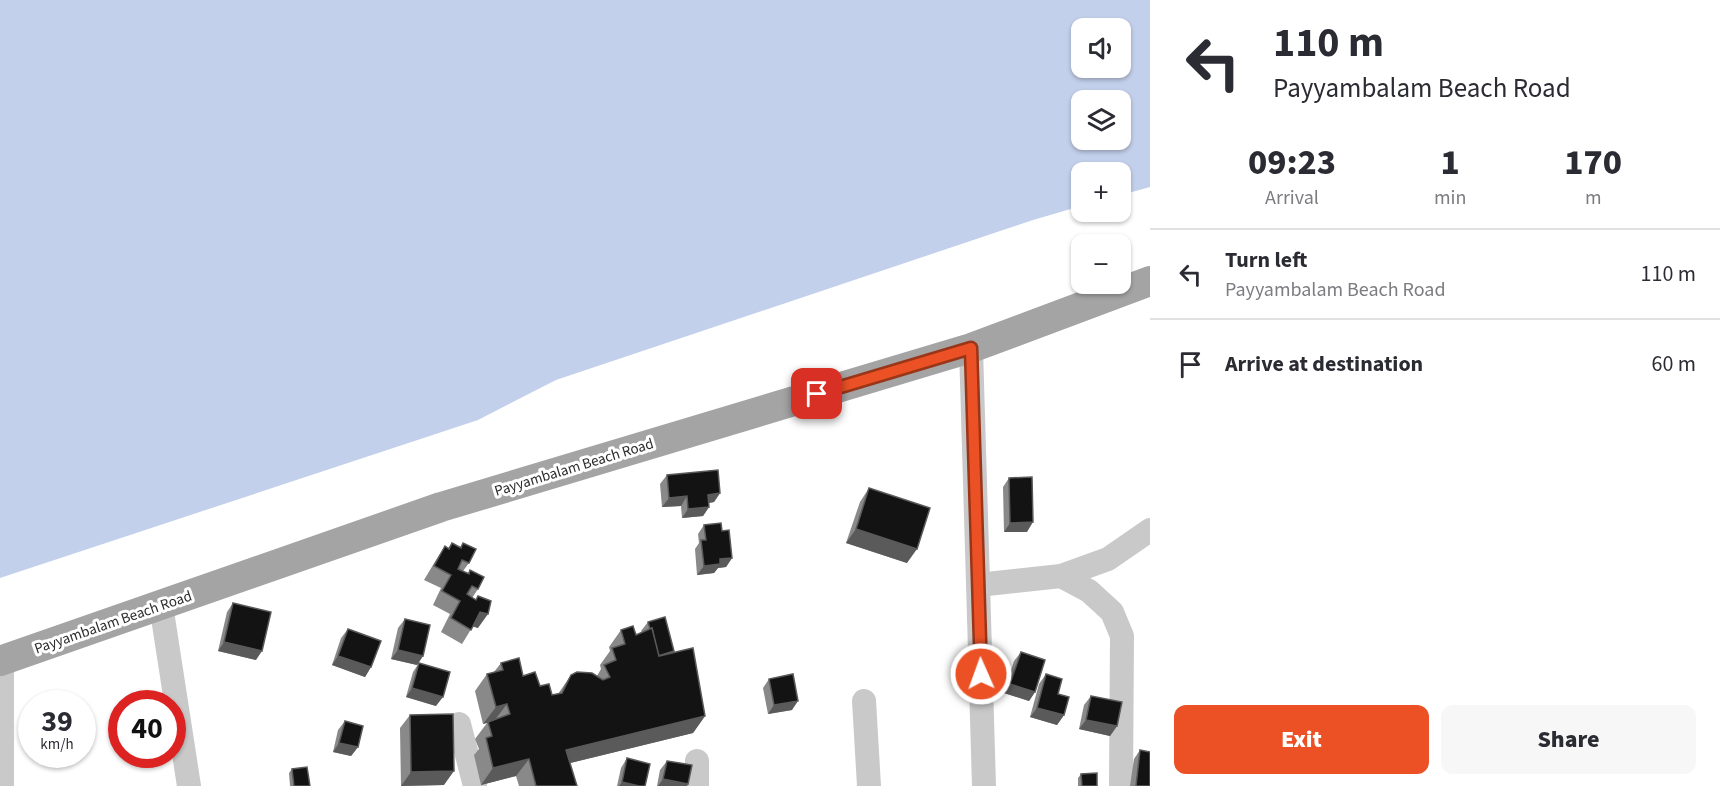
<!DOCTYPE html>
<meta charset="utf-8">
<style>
body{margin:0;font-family:"Source Sans 3",sans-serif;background:#f7f7f7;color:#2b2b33;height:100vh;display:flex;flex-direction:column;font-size:22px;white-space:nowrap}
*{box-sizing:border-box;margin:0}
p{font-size:20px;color:#7c7c81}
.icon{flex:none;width:33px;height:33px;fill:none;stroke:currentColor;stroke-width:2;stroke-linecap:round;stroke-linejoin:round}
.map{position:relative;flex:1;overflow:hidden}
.sheet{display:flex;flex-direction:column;background:#fff;width:570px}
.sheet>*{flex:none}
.banner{background:#fff;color:#2b2b33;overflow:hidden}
.tools{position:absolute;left:1071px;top:18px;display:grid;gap:12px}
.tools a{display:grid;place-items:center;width:60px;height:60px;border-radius:12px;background:#fff;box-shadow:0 2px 4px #0004;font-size:30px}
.speed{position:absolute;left:18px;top:690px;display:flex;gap:12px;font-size:30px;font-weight:700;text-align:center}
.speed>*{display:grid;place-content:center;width:78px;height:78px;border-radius:50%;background:#fff;box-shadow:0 2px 4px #0004;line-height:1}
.speed small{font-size:15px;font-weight:400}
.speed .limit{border:9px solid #d22;background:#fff;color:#111}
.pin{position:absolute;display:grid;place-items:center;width:51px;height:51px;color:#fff;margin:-26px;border-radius:12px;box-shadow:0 3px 9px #0006}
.me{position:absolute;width:66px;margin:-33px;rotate:358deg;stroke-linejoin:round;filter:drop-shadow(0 0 4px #0008)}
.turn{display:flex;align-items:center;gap:21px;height:126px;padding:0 24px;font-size:27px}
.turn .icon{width:78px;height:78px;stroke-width:2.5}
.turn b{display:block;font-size:42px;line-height:51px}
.eta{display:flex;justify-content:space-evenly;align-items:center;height:102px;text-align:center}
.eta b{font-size:36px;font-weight:800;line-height:42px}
.cta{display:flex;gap:12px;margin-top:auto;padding:12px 24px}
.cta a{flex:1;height:69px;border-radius:12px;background:#eb5125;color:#fff;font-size:24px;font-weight:800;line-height:69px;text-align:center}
.cta a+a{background:#f7f7f7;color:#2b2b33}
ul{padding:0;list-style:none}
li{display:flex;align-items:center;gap:18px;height:90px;padding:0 24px;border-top:2px solid #e1e1e2}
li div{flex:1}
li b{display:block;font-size:22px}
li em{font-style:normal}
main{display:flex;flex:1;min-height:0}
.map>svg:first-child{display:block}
.water{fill:#c3d0eb;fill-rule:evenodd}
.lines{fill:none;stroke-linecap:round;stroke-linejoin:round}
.minor{stroke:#c9c9c9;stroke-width:24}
.major{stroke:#a4a4a4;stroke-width:30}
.wall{fill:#898989}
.shaded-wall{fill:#5a5a5a}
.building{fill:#131313;stroke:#5a5a5a;stroke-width:1.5}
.route-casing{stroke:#993518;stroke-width:15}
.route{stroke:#eb5125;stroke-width:10}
.labels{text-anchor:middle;stroke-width:6;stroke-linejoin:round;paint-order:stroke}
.street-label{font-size:15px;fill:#2c2c2c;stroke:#fff}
</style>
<main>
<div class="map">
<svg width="1150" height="786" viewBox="0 0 1150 786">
<rect width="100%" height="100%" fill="#fff"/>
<path class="water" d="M0,0H1150V187L1121,195L1120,172H1082L1081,206L1033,220L556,380L478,420L0,578ZM1082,28H1120V68H1082ZM1082,100H1120V140H1082Z"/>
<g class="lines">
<g class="minor">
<polyline points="971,348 984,786"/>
<polyline points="1061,576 1089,591 1112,612 1122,636 1121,786"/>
<polyline points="978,585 1061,576 1108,559 1150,530"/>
<polyline points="161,605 189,786"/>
<polyline points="2,661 2,786"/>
<polyline points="864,701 869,786"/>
<polyline points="459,724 475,786"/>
<polyline points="697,761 697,786"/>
</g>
<polyline class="major" points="0,661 441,507 971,348 1150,281"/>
</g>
<g class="wall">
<polygon points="667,475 720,493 714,502 709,503 709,507 703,516 682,518 681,506 662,507 660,484"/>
<polygon points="1009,478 1027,532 1004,532 1003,487"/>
<polygon points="869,488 907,563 846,543 860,502"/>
<polygon points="704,525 722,531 732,558 726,567 718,568 714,573 697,575 695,549 699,543 698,534"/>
<polygon points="452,543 460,547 463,543 469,563 463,571 467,574 470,570 478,589 472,598 476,600 478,596 478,628 473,626 462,644 441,632 450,614 433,605 441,588 424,580 436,560 445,546 448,548"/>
<polygon points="233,603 256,660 218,651 227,612"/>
<polygon points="405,619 423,656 417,665 391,659 398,628"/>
<polygon points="648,622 673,653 705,716 693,733 570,763 577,786 519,786 516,776 481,785 474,755 479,749 475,739 487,723 483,724 475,691 487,674 494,672 501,663 540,686 552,695 558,694 571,675 597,676 601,669 600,665 610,651 609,647 621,630 636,635 642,632 641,631"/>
<polygon points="348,629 371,667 365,677 332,665 341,638"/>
<polygon points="1021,652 1035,692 1029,701 1004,693 1014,661"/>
<polygon points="419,663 436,706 406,697 413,672"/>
<polygon points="1046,674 1058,694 1064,715 1057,725 1030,717 1039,684"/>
<polygon points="769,679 792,710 768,714 763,688"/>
<polygon points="1091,696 1117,726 1110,736 1079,729 1084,705"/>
<polygon points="410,715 444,785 401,786 400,728"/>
<polygon points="345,721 358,747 351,756 333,752 338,730"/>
<polygon points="1140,750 1150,786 1130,786 1134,759"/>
<polygon points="627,758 645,786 617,786 621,768"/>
<polygon points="667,761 688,784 687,786 657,786 660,770"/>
<polygon points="292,769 310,786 290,786 289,773"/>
<polygon points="1081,774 1097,786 1078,786 1078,778"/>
</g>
<g class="shaded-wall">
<polygon points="720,493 714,502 702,504 708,495"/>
<polygon points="687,496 681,506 662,507 669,498"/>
<polygon points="709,507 703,516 682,518 688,509"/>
<polygon points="1033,522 1027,532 1004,532 1010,523"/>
<polygon points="856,529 917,549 907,563 846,543"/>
<polygon points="732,558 726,567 718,568 714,573 697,575 704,566 720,559"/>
<polygon points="480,612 488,614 478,628 471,626"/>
<polygon points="224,642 262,651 256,660 218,651"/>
<polygon points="398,650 423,656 417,665 391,659"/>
<polygon points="338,656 371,667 365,677 332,665"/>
<polygon points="1010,684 1035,692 1029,701 1004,693"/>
<polygon points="412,688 443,697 436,706 406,697"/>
<polygon points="798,701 792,710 768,714 774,705"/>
<polygon points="507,704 494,721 483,724 496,707"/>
<polygon points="1037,708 1064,715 1057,725 1030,717"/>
<polygon points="705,716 693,733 554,767 566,750"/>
<polygon points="1086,720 1117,726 1110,736 1079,729"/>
<polygon points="339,743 358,747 351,756 333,752"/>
<polygon points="529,759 516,776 481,785 493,768"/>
<polygon points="454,771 444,785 401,786 411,772"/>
<polygon points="663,779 688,784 687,786 658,786"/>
<polygon points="622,782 639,786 619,786"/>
</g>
<g class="building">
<polygon points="718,470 720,493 708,495 709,507 688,509 687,496 669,498 667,475"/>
<polygon points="1032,477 1033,522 1010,523 1009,478"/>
<polygon points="869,488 930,508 917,549 856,529"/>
<polygon points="721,523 722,531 729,530 732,558 720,559 720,564 704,566 701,540 706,540 704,525"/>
<polygon points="452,543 461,548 463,543 476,549 469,563 462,560 458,569 469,574 470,570 484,577 478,589 472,586 467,594 476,600 478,596 491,601 488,614 480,612 471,630 451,618 460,601 442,591 451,575 434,566 445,546 449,549"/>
<polygon points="233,603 271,612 262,651 224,642"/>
<polygon points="665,617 674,651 658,656 652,628 650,629 648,622"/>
<polygon points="405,619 430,625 423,656 398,650"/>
<polygon points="633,626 636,635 652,628 659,656 693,648 705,716 566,750 577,786 536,786 529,759 493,768 486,738 492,736 488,722 510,714 507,704 496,707 487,674 503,670 501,663 519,658 523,676 535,672 540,686 549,684 552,695 562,693 571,675 577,672 592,673 603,680 610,677 604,665 616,660 612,648 625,644 621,630"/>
<polygon points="348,629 381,641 371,667 338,656"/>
<polygon points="1021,652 1045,660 1035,692 1010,684"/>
<polygon points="419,663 450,672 443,697 412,688"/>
<polygon points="793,674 798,701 774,705 769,679"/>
<polygon points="1046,674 1062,679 1058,694 1069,697 1064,715 1037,708"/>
<polygon points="1091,696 1122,702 1117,726 1086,720"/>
<polygon points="453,714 454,771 411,772 410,715"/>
<polygon points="345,721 363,726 358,747 339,743"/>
<polygon points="1140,750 1150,752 1150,786 1136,786"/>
<polygon points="627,758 650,764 645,786 639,786 622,782"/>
<polygon points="667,761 692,765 688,784 663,779"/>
<polygon points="307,767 310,786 294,786 292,769"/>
<polygon points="1097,773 1097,786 1082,786 1081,774"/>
</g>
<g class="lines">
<g class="route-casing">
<polyline id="route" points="817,394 971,348 981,674"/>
</g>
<use href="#route" class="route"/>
</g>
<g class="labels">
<g class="street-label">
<text transform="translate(574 467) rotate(-17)" y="5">Payyambalam Beach Road</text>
<text transform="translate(113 622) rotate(-19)" y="5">Payyambalam Beach Road</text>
</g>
</g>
</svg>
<div class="tools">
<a><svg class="icon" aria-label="sound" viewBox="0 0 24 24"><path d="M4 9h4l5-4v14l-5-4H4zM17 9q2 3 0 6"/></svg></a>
<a><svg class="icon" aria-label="layers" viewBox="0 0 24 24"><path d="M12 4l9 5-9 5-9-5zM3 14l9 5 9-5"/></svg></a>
<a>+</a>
<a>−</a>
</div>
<div class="speed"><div>39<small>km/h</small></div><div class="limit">40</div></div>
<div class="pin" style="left:817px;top:394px;background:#d93025"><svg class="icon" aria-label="arrive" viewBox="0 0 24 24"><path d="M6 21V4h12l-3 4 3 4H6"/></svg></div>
<svg class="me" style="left:981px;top:674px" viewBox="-20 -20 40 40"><circle r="17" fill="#eb5125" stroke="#fff" stroke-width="3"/><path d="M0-11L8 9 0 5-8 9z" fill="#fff"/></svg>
</div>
<section class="sheet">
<div class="banner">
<div class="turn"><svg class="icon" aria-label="left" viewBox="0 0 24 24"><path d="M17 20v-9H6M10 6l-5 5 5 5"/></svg><div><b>110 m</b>Payyambalam Beach Road</div></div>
</div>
<div class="eta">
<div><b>09:23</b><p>Arrival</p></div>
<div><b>1</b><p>min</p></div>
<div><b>170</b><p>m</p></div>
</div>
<ul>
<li><svg class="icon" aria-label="left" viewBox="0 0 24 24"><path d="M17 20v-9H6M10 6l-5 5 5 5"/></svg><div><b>Turn left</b><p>Payyambalam Beach Road</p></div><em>110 m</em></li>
<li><svg class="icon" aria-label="arrive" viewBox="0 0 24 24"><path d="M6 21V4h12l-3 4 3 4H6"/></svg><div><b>Arrive at destination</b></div><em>60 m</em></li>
</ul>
<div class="cta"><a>Exit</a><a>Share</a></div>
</section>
</main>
